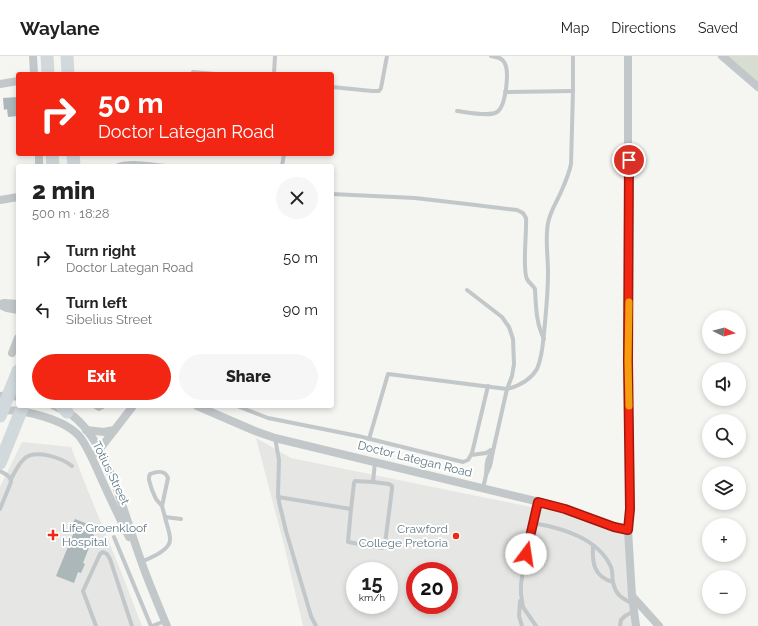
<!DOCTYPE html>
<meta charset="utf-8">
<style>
body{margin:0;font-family:Raleway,sans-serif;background:#f6f6f6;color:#222;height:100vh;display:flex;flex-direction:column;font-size:15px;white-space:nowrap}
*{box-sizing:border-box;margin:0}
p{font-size:13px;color:#767676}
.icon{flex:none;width:22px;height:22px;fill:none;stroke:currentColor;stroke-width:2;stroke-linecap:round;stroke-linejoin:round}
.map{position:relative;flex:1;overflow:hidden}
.side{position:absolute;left:16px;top:108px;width:318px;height:244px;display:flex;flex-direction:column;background:#fff;border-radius:4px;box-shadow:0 2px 6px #0003}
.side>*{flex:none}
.guide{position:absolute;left:16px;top:16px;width:318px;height:84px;border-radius:4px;box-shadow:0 2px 6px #0003;background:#f32513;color:#fff;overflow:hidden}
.needle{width:26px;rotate:96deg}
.controls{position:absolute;left:702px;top:254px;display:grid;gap:8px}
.controls a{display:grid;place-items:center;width:44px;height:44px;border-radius:50%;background:#fff;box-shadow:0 2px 6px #0003;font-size:20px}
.speed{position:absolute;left:346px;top:506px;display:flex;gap:8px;font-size:20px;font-weight:700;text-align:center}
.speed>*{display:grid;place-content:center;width:52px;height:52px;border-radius:50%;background:#fff;box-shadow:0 2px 6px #0003;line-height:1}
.speed small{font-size:10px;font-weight:400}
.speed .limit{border:6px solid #d22;background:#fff;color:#111}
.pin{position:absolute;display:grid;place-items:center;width:34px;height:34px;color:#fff;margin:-17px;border:2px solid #fff;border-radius:50%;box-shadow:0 1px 4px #0007}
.me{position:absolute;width:44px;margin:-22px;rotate:14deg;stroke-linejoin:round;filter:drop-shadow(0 0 3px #0008)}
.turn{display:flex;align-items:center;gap:14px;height:84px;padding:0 16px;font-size:18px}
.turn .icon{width:52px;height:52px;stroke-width:2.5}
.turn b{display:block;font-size:28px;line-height:34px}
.round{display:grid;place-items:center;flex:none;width:42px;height:42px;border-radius:21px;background:#f6f6f6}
.overview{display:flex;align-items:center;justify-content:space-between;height:68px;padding:0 16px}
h1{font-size:24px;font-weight:800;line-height:30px}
.primary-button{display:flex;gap:8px;margin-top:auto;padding:8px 16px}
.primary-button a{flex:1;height:46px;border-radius:24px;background:#f32513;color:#fff;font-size:16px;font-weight:800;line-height:46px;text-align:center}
.primary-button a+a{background:#f6f6f6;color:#222}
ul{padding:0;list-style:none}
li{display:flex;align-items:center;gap:12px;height:52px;padding:0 16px}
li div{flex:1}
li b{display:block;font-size:15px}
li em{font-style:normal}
header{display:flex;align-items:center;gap:24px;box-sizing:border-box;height:56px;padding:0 20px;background:#fff;border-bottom:1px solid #e0e0e0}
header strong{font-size:19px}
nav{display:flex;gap:22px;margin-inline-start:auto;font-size:14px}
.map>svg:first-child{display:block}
.built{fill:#e6e6e4;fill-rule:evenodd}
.green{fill:#d7ddd1}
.building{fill:#acb7ba}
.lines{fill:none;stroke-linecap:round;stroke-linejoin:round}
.lane{stroke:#c2c7ca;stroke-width:4}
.street{stroke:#c2c7ca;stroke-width:8}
.primary{stroke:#d2d9dd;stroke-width:13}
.route-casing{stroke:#9e180c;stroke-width:10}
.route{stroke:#f32513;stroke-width:7}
.slow{stroke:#f59e0b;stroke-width:7}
.poi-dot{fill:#f32513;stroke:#fff;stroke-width:1.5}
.labels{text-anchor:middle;stroke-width:4;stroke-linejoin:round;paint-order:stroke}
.street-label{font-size:12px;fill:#617a85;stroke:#fff}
.poi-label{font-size:12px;fill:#617a85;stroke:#fff;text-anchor:start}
</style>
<header>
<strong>Waylane</strong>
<nav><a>Map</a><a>Directions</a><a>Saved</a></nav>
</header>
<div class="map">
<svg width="758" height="570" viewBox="0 0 758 570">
<rect width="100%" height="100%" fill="#f5f5f1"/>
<g class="built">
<path d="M256,382L291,402L629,471L639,570H303L284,489ZM355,515H389V549H355ZM415,515H449V549H415Z"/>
<polygon points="22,386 71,391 88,435 124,523 142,570 0,570 0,431"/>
</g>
<polygon class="green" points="725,0 758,0 758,29"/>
<g class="building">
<polygon points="18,41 18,60 8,61 7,53 4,54 3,42"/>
<polygon points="75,463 90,469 88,475 94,479 83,507 85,508 81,517 78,516 74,527 56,520 74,476 69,475"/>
</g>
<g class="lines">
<g class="lane">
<polyline points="192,18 193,16 216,18"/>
<polyline points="274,18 275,0"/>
<polyline points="332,31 372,35 379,35 381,32 387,0"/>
<polyline points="505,36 573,35"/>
<path d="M457,55C466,56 490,61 497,56C506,50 510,14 504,6C501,1 496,1 491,0"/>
<path d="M116,110C129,104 151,109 165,110"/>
<polyline points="282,110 284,98"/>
<path d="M332,138L415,142L467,148L517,154L523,157L526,162C527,176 522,213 527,223C529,227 533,229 535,233C536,251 536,267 544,283"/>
<polyline points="467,234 502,261 509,271 513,283 514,308 512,320 507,333 493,395 490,410 486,419"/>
<polyline points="94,350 99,353 101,352 104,350"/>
<polyline points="237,350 268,362 358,380 463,406 468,404 472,397 488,330"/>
<polyline points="275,382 279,404 278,437 279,446 286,475 311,560 316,570"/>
<path d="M369,383L388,318L507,333C519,330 531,323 537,313C542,302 543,289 544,277C546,257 548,236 548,216C548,200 545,183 548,167C550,156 556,147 561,136C565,127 569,118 571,108L573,35V0"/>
<polyline points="471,399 486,397 491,394"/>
<path d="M0,415C5,418 11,420 11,426L0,453"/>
<path d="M11,423C15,416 18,408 25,402C36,393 62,402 72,410"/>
<path d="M483,432C484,428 485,424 486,419C487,410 485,403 493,395"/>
<polyline points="278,441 351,453 348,486 382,492 384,491 385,488 392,433 392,430 389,428 373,426 375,406"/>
<path d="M162,450L168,422C165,414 158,415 150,418L149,421V424L152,434L156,443L162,450L165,461"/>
<polyline points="351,453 354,427 355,425 373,426"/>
<path d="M533,467C562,472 598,482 611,511C613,516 612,521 613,526C616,540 622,542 633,548"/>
<polyline points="114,481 151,570"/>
<path d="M593,490C592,507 594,521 613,526"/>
<path d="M141,506C150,502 171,494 170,483C170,476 166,467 165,461L181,463"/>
<polyline points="520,545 519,560 522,570"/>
<polyline points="96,570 83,535 100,498 103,496 107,498 110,503 132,570"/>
<polyline points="152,570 165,565"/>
<polyline points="536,570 523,551 521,538 521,528 524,509 538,446"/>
<polyline points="620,570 621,564 625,560 634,555"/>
</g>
<g class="street">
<polyline points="33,0 34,18"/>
<polyline points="628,0 628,305 630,425 630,461 628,474 632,540 636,570"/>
<polyline points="722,0 758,31"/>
<polyline points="0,28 18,25"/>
<polyline points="39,98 39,110"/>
<polyline points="0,144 18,141"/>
<polyline points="0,248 4,247 18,248"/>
<polyline points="0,249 7,252 18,254"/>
<polyline points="12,297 18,282"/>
<polyline points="0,340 9,339 18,341"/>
<path d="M54,350C60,353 67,355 73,360C108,387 124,458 139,499C147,523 157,546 167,570"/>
<path d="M197,350L255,375L275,382L556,450C580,457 603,469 628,474"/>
<path d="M0,354C23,353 65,363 80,381C89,393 95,409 101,422C110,442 119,461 129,481"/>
<polyline points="86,374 104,376 114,374"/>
<polyline points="97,397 99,394 133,350"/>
<polyline points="632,540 659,570"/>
</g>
<g class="primary">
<polyline points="47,0 48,18"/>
<polyline points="67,0 68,18"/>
<polyline points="52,98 53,110"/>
<polyline points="73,98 74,110"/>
<polyline points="62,350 67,356"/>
<polyline points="0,360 18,315"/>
<polyline points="0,407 23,350"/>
</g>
</g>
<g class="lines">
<g class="route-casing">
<polyline id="route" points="526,498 538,446 565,453 614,471 628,474 630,453 628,305 629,104"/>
</g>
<use href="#route" class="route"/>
<polyline class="slow" points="629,246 628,305 629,350"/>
</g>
<g class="poi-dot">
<path d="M51 473h4v4h4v4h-4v4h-4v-4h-4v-4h4z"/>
<circle cx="456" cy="480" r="4"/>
</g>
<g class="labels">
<g class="street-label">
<text transform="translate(415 403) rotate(14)" y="4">Doctor Lategan Road</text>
<text transform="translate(111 417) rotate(64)" y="4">Totius Street</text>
</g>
<g class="poi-label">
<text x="62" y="476">Life Groenkloof<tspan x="62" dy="14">Hospital</tspan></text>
<text x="448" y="477" text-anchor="end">Crawford<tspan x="448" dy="14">College Pretoria</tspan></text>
</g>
</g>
</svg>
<div class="controls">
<a><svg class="needle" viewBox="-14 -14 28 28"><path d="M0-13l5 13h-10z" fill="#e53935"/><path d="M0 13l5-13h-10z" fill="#767676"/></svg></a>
<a><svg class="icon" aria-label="sound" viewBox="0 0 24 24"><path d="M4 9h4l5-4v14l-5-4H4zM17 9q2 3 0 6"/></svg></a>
<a><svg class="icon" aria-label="search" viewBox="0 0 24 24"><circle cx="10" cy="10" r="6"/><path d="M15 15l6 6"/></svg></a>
<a><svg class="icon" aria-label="layers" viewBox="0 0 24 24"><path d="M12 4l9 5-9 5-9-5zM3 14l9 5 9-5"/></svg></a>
<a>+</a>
<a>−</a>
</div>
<div class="speed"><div>15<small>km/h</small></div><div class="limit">20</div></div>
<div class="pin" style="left:629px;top:104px;background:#d93025"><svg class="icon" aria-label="arrive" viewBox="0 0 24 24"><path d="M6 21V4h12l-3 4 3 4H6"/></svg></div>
<svg class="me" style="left:526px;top:498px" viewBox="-20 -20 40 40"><circle r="19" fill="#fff"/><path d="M0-13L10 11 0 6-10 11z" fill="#f32513"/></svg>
<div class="guide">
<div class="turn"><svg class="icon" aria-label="right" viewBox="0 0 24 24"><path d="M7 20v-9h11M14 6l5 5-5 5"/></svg><div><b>50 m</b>Doctor Lategan Road</div></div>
</div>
<section class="side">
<div class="overview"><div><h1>2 min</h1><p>500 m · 18:28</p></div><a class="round"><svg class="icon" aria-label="close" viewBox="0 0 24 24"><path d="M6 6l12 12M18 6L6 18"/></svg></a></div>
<ul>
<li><svg class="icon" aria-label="right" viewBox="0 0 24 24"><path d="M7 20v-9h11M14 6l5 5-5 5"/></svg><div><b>Turn right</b><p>Doctor Lategan Road</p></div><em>50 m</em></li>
<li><svg class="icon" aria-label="left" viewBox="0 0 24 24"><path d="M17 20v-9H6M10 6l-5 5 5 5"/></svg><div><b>Turn left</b><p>Sibelius Street</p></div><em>90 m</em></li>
</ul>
<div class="primary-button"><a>Exit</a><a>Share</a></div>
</section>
</div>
